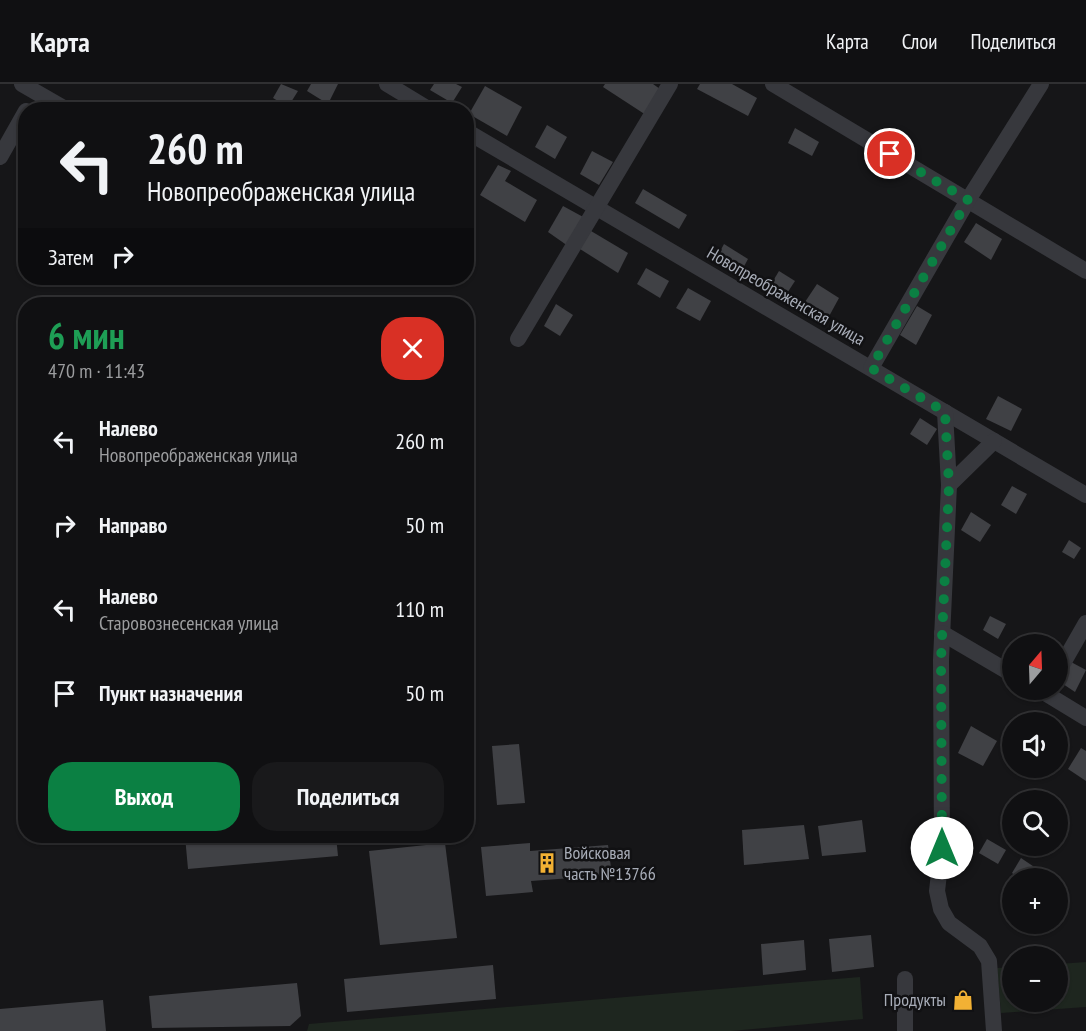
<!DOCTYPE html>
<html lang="ru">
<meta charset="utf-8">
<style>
body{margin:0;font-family:"PT Sans Narrow",sans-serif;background:#19191b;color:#f1f3f6;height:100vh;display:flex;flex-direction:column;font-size:22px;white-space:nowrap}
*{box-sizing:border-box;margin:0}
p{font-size:20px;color:#9c9d9f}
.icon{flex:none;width:33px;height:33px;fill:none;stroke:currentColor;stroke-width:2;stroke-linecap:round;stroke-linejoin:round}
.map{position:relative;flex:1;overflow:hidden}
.drawer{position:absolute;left:18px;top:213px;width:456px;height:546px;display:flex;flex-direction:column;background:#101012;border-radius:24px;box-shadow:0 2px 4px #0004,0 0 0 2px #303032}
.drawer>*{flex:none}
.banner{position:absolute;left:18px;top:18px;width:456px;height:183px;border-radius:24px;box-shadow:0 2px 4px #0004,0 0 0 2px #303032;background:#101012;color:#f1f3f6;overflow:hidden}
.needle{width:39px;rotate:19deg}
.tools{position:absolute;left:1002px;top:550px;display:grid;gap:12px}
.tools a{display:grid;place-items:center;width:66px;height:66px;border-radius:50%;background:#101012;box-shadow:0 2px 4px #0004,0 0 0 2px #303032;font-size:30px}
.pin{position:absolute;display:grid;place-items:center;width:51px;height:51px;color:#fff;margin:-26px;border:3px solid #fff;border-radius:50%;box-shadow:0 2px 6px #0007}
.me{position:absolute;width:66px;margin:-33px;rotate:0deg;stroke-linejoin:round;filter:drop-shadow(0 0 4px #0008)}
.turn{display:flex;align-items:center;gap:21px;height:126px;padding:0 30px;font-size:27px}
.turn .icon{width:78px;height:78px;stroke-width:2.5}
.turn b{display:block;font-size:42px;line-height:51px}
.then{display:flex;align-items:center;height:57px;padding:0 30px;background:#0003;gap:12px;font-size:22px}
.round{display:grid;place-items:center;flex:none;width:63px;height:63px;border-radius:24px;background:#19191b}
.summary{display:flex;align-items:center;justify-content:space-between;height:102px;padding:0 30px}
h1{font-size:36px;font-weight:700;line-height:45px;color:#1e9e55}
.button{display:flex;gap:12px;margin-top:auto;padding:12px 30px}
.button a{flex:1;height:69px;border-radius:24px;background:#0b8043;color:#fff;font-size:24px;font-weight:700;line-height:69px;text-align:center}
.button a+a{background:#19191b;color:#f1f3f6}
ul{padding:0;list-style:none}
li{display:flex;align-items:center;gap:18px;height:84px;padding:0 30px}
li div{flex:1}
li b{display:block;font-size:22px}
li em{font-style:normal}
header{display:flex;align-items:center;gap:36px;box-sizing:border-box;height:84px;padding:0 30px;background:#101012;border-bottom:2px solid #303032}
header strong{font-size:28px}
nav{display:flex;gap:33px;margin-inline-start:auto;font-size:21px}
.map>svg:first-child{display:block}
.green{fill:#1e261f}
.building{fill:#404145}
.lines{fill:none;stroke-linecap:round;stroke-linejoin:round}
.minor{stroke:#37383d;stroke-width:16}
.route{stroke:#0b8043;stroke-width:10;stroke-dasharray:0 18}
.labels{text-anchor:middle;stroke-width:5;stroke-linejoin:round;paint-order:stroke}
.street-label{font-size:18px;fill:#a8adb8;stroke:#111113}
.poi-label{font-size:18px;fill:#a8adb8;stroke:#111113;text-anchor:start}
</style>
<header>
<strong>Карта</strong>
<nav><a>Карта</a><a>Слои</a><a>Поделиться</a></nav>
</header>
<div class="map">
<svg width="1086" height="947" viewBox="0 0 1086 947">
<rect width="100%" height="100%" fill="#161618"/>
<g class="green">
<polygon points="1086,878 1086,923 1001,929 997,884 1012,883 1012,918 1058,918 1058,880"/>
<polygon points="860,893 863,935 731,947 307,947 309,940"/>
</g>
<g class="building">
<polygon points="281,0 298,7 288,23 273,14"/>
<polygon points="311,0 338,0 328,20 307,7"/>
<polygon points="434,0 456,0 462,3 452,19 430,6"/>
<polygon points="605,0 653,0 660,5 646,31 603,3"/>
<polygon points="700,0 732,0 757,14 748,32 697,5"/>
<polygon points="485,2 522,23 507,52 469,30"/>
<polygon points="547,41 567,53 555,75 535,63"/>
<polygon points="795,44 819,58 812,72 788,59"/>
<polygon points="592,67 613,78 599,101 580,90"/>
<polygon points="498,81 511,87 505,97 537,116 525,138 480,111"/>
<polygon points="643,105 687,131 679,145 635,119"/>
<polygon points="563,122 585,134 568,162 548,148"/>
<polygon points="976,139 1002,155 991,176 964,158"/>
<polygon points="591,147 628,169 618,189 580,165"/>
<polygon points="724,160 748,175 741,188 717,173"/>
<polygon points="646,184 669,197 660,214 637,200"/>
<polygon points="779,187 795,197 782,217 767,207"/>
<polygon points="817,200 839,214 827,236 803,221"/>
<polygon points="688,204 711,217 700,237 676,224"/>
<polygon points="556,220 573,231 560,252 544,242"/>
<polygon points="917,222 932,231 916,261 900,251"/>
<polygon points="998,312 1022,325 1011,347 986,335"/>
<polygon points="920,334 937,345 927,361 910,350"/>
<polygon points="1012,402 1027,410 1016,430 1001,421"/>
<polygon points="971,428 991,441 980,458 961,446"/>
<polygon points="1069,456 1081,464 1074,475 1062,468"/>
<polygon points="990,532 1006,540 998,555 983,546"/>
<polygon points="1071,578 1086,586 1075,608 1060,598"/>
<polygon points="971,642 997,657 983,682 958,669"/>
<polygon points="519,660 525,719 497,721 492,662"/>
<polygon points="1081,664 1086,667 1086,697 1068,685"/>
<polygon points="862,736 866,768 822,772 818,742"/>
<polygon points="804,741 809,775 744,781 742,746"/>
<polygon points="185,752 336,752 338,772 188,785"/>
<polygon points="987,755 1006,766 998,780 979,769"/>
<polygon points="445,759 457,854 380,861 369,767"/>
<polygon points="530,759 530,767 608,761 612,791 531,797 533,808 486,812 481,763"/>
<polygon points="1021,774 1052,795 1020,795 1012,789"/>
<polygon points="871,851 874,883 832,888 829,855"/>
<polygon points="804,856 806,886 763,891 761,860"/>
<polygon points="493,881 496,915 347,928 344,895"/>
<polygon points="297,899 301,932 290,942 152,944 149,912"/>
<polygon points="103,916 106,947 0,947 0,925"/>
</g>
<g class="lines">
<g class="minor">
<polyline points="22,0 67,26"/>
<polyline points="387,0 430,26"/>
<polyline points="773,0 1086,187"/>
<polyline points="466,47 1086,411"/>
<polyline points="0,73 26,27"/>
<polyline points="518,255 670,0"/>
<polyline points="871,284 968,116 1041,0"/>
<polyline points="945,328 949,401 941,576 942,764 937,807 941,825 949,839 980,862 989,877 994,947"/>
<polyline points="949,401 994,357"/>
<polyline points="942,549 1012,590"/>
<polyline points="1058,588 1086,539"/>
<polyline points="1040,606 1086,634"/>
<polyline points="905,895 905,947"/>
</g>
</g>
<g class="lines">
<polyline class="route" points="890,70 968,116 871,284 945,328 949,401 941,576 942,764"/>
</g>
<defs>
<g id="building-bare" transform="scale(1.62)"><path d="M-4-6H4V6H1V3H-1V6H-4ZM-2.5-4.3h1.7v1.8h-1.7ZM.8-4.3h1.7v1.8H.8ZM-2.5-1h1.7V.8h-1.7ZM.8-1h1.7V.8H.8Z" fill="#f2b134" stroke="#111113" stroke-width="2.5" paint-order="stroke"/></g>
<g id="shop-bare" transform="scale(1.62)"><path d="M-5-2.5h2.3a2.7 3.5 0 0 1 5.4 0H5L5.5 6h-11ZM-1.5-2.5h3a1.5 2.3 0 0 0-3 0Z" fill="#f2b134" stroke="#111113" stroke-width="2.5" paint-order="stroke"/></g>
</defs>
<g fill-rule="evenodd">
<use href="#building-bare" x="547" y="779"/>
<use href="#shop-bare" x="963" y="916"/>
</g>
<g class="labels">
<g class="street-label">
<text transform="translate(786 212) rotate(30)" y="6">Новопреображенская улица</text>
</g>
<g class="poi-label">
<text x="564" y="775">Войсковая<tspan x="564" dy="21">часть №13766</tspan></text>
<text x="946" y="922" text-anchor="end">Продукты</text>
</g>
</g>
</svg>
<div class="tools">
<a><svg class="needle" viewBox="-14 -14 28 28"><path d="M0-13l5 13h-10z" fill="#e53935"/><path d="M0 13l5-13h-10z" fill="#9c9d9f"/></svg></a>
<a><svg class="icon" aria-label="sound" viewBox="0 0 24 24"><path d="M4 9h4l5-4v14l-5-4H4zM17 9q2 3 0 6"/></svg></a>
<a><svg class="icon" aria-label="search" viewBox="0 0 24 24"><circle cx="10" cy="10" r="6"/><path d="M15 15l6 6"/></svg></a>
<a>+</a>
<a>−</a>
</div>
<div class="pin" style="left:890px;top:70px;background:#d93025"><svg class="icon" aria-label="arrive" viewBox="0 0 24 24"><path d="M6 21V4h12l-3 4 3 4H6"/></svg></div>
<svg class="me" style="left:942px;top:764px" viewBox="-20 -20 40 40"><circle r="19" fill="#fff"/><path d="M0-13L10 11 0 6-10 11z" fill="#0b8043"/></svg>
<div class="banner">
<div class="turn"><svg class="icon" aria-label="left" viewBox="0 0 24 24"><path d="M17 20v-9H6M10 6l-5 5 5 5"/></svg><div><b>260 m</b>Новопреображенская улица</div></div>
<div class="then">Затем<svg class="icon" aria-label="right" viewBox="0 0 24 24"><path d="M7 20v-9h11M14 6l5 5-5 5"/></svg></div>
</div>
<section class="drawer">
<div class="summary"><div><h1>6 мин</h1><p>470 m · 11:43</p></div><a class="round" style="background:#d93025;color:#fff"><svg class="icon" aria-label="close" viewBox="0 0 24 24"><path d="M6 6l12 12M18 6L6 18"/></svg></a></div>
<ul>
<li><svg class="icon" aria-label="left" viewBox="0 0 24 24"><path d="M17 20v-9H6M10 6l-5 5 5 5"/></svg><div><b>Налево</b><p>Новопреображенская улица</p></div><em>260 m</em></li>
<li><svg class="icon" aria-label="right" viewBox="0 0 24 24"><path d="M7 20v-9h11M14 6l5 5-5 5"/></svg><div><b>Направо</b></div><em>50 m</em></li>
<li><svg class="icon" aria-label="left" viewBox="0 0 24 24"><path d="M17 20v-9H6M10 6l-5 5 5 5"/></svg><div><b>Налево</b><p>Старовознесенская улица</p></div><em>110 m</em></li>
<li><svg class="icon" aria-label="arrive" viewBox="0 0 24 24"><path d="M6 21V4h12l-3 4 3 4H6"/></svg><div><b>Пункт назначения</b></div><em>50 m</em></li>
</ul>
<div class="button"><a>Выход</a><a>Поделиться</a></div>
</section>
</div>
